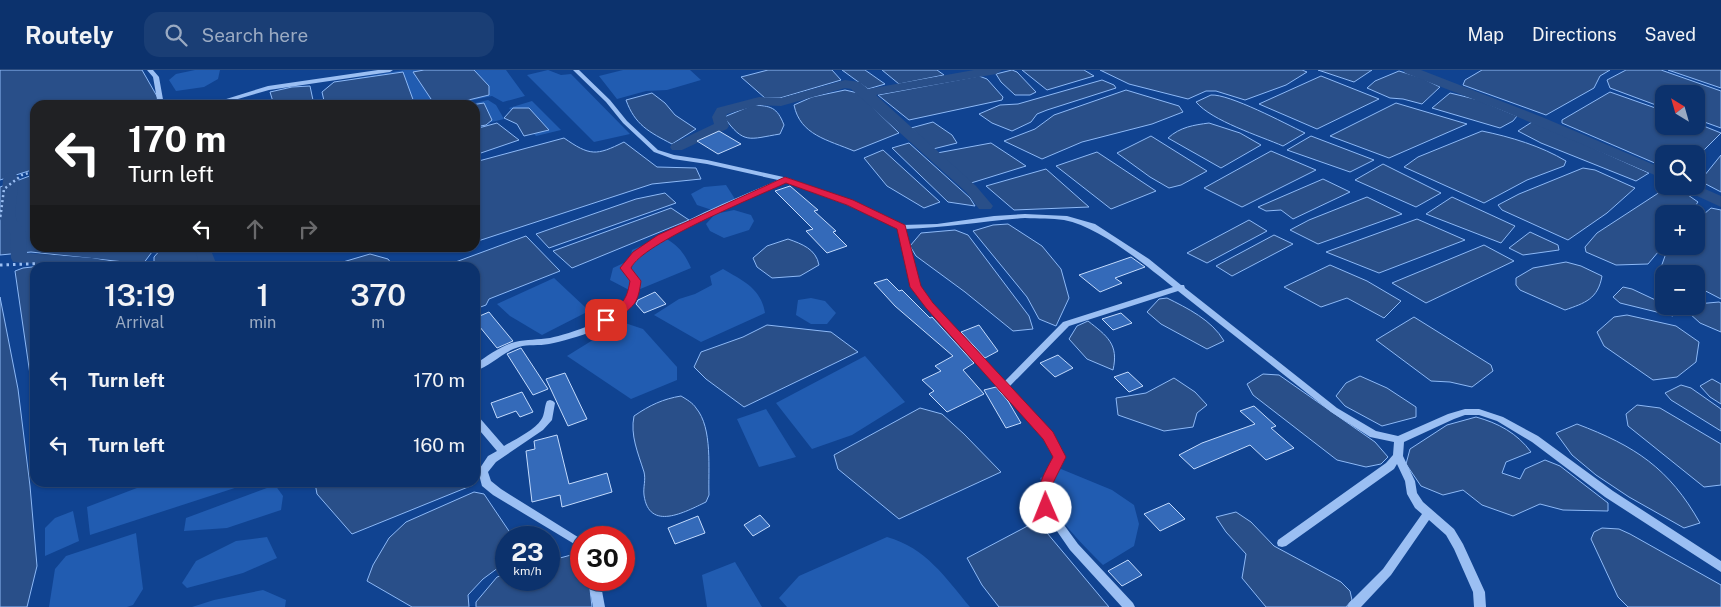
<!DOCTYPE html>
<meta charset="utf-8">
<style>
body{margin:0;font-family:"Public Sans",sans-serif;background:#1a3e75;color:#f1f3f6;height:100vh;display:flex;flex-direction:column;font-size:19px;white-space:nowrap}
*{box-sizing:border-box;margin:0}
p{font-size:16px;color:#9aaac2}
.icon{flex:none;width:28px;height:28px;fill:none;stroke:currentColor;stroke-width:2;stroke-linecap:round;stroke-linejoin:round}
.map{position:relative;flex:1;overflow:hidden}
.side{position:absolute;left:30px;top:192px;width:450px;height:225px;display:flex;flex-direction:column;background:#0c326d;border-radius:15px;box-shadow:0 1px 4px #0004,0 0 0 1px #2c4d80}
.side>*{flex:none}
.banner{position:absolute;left:30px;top:30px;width:450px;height:152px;border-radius:15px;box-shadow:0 1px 4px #0004,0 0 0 1px #2c4d80;background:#202124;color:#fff;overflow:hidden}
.needle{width:32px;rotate:323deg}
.buttons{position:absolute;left:1655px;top:15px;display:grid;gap:10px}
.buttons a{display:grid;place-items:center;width:50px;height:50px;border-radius:10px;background:#0c326d;box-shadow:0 1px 4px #0004,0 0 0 1px #2c4d80;font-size:25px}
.speed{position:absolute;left:495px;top:456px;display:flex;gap:10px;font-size:25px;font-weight:700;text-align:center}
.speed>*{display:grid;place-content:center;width:65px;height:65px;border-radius:50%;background:#0c326d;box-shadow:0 1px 4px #0004,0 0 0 1px #2c4d80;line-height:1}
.speed small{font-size:12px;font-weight:400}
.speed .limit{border:8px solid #d22;background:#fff;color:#111}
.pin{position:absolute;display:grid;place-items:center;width:42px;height:42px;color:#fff;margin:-21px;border-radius:10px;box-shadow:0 2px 8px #0006}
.me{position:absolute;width:55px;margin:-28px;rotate:359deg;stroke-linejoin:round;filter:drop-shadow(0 0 4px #0008)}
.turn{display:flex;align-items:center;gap:18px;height:105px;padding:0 15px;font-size:22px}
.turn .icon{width:65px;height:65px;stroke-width:2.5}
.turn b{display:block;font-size:35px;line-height:42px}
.lanes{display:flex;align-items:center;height:48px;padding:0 15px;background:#0003;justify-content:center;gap:25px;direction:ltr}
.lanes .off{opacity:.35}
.eta{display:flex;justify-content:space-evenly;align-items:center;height:85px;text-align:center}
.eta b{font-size:30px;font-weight:600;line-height:35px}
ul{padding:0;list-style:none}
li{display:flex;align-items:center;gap:15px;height:65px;padding:0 15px}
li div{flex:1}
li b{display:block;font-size:19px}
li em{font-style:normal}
header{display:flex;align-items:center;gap:30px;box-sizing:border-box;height:70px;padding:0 25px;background:#0c326d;border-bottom:1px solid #2c4d80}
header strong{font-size:24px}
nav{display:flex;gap:28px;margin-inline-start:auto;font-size:18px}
.search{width:350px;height:45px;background:#1a3e75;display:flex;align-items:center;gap:12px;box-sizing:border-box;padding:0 18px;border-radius:15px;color:#9aaac2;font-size:19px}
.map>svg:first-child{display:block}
.green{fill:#215cb1}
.water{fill:#294f89;stroke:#8db9f7}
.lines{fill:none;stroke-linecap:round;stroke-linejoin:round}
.canal{fill:#294f89;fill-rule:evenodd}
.building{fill:#346ab9;stroke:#c3dbfe}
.path-far1{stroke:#9bbff3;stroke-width:2.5;stroke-dasharray:2 3;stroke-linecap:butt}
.path{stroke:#9bbff3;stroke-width:3;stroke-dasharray:2.5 4;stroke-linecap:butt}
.minor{fill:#9bbff3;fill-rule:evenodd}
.route{fill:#e11d48;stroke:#92132f}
</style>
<header>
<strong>Routely</strong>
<div class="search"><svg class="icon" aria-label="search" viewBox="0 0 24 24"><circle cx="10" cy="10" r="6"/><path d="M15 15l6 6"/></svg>Search here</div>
<nav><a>Map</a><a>Directions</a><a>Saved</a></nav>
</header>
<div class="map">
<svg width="1721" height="537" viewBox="0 0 1721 537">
<rect width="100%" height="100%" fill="#104391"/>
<g class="green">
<polygon points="195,0 220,0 218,9 204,17 176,21 169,10 176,4"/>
<polygon points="404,0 506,0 525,26 503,32 492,26 450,35 337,35 335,15 356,8"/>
<polygon points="548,0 561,5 571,4 630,64 594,72 527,5"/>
<polygon points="623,0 690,0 701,10 667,20 646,21 617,29 599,6"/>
<polygon points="488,30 496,35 504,49 475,56 475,35 467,35"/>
<polygon points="532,31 561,60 536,66 509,38"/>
<polygon points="726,115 735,129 712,140 697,135 691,124 704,117"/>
<polygon points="734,140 751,145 754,151 749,160 724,168 710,161 706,154 715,144"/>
<path d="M662,167C677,173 685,184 691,198L633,222L610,210L613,198L630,190L632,180Z"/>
<path d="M723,199C743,211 761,218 765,243L701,272L654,245L679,229L695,224L712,215L710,206Z"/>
<polygon points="554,208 585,237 585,243 542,265 510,246 497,234"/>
<polygon points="811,228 825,231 836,243 827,254 811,254 796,245 798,230"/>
<polygon points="622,252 643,259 677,297 677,310 631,329 567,286"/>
<polygon points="865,286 905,332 852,365 812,379 776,333"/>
<polygon points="766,339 796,387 759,397 737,349"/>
<path d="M1061,399L1112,420L1134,435L1139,454L1134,476L1103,495C1078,470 1050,443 1040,408Z"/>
<polygon points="246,412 247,414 90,465 87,437 150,413"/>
<polygon points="275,415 283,426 281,440 227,458 184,461 186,448"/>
<polygon points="73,441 79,471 45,486 45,458 55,448"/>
<polygon points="136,463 143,519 133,535 127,537 49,537 55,499 66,486"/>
<polygon points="267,467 277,488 243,503 187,518 182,513 196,491 236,471"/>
<path d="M887,467C926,478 945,507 970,537H787L779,528L799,506Z"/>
<polygon points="735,492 762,537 707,537 702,505"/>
<polygon points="263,520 286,530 285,537 192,537 214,530"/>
</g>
<g class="water">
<polygon points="0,0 142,0 162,35 35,35 35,99 0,110"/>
<polygon points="424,0 474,0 489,16 489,25 448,35 435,35 413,2"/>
<polygon points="768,0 832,0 841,10 780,28 765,28 741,7"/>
<polygon points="842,0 865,0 885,14 868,19"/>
<polygon points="882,0 937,0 944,5 899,14"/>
<polygon points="1012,0 1017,2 1036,22 1030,25 1015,25 1001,12 996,4"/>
<polygon points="1022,0 1084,0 1094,6 1047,20"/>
<polygon points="1100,0 1302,0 1307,2 1286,15 1245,30 1216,21 1206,21 1188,29 1129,14"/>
<polygon points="1318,0 1372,0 1354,12"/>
<polygon points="1482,0 1610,0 1600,6 1594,18 1546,45 1463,15 1465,10"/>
<polygon points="1626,0 1661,0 1721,21 1721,58 1696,49 1696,24 1664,24 1664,38 1610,18 1607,10"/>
<polygon points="1668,0 1721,0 1721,18"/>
<polygon points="1399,1 1422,8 1440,17 1422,34 1403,29 1390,28 1367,18 1375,11"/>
<polygon points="403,2 415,35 325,35 322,22 334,12"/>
<polygon points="979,6 987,9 1003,27 1002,30 909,50 878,25"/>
<polygon points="1321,6 1379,29 1317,59 1259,34"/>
<polygon points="1102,10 1114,15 1116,18 1047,40 1037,44 1031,52 1012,61 992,53 979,44 1000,35 1018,34"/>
<polygon points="310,16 314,35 274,35 270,22 292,17"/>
<path d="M845,20L858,23L899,63L854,81C828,70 800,65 794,35L812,27Z"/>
<polygon points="1126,20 1179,36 1183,42 1152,54 1082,72 1042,89 1004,71 1035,59 1054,45"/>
<polygon points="1610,22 1664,41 1664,56 1696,56 1696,53 1721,63 1696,88 1696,84 1664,84 1664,97 1562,53 1562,50"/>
<path d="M652,23L665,33L675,45L696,59L672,74C649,62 635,55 626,30Z"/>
<polygon points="1450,23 1479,30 1517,46 1513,51 1500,58 1432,38"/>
<path d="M1211,25C1230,24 1284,53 1305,63L1283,76C1260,66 1212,51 1196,32Z"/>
<polygon points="484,33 492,50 486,55 475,57 475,35 471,35"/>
<polygon points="1396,33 1467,54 1389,88 1330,66"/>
<path d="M753,35C771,36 777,37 784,55L780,64C749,69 744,75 724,47Z"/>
<polygon points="513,38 529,38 549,60 524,66 517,54 504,48"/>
<polygon points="933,52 952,65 957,73 933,79 911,58"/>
<polygon points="1532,52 1554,60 1649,103 1636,111 1541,73 1518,61"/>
<polygon points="497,53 519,70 475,85 475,59"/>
<path d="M1209,53L1240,63L1261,75L1221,98L1168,68C1180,57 1194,55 1209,53Z"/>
<path d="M1482,61C1511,67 1541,76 1566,91L1564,96L1527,110L1484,133L1404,97L1418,87Z"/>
<polygon points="1151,66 1207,101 1181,115 1169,118 1150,107 1117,83"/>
<polygon points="1311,66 1374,90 1350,102 1287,80"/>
<path d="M564,68C590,86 596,86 624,72L657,97L696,98L701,109L652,114L475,172V92Z"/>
<polygon points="909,73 970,128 975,136 948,132 892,78"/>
<polygon points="991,73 1026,96 971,113 937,83"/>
<polygon points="883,80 940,132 924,138 887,116 864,88"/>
<polygon points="1271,81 1316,100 1242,137 1204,118"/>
<polygon points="1097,82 1156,121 1111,139 1056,96"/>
<polygon points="1721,85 1721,122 1700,111"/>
<polygon points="1383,94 1441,123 1416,137 1355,110"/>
<polygon points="1583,98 1595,100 1635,118 1607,143 1568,170 1502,140 1498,135 1519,124"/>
<polygon points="1046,99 1089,137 1014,140 986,116"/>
<polygon points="35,104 35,178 155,178 143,194 31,182 0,185 0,117"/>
<polygon points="1323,109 1350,122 1293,149 1281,140 1266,141 1258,137"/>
<polygon points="1663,120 1688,125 1698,132 1689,144 1664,144 1664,175 1648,194 1616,195 1586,182 1585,177 1597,163"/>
<polygon points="665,123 676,133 549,178 536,164 636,129"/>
<polygon points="1367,127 1402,144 1318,174 1290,160 1309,150"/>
<polygon points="1452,127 1515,156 1501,173 1426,144"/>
<polygon points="671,138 689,150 572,198 553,181"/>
<polygon points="1711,138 1721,140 1721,229 1696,216 1696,204 1669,204 1660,200 1665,186 1674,176 1696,176 1696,151"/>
<polygon points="1417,149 1465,170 1379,203 1326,182"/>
<polygon points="1249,150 1267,161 1207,193 1187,183"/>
<polygon points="1008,154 1042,176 1061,199 1069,228 1056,256 1039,249 1027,227 973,161 993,155"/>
<polygon points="955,160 968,165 1029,246 1033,259 1013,261 965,222 916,186 910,176 921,163"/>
<polygon points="1530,162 1558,175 1559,180 1523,185 1509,178"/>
<polygon points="1274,165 1293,174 1232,206 1216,196"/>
<polygon points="526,166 560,201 489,229 486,235 475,239 475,198 442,197"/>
<path d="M788,169C802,174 816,179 819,195L800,206L772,208L757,197L753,188L767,176Z"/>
<polygon points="1484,175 1514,191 1426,233 1392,213"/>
<polygon points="162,178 197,178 207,194 206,197 163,197 154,194 154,187"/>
<polygon points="370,184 388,189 394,197 326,197"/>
<path d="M1566,192L1581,196L1602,206C1598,229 1585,233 1565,240L1520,220L1516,215V208L1533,198Z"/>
<polygon points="1330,195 1367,211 1401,231 1384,248 1347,228 1321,237 1284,217"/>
<polygon points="41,196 51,197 35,198 35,339 15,201 23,198"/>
<polygon points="1623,217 1632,219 1664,234 1664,236 1671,238 1673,246 1620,233 1613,227"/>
<polygon points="0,227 18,319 30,416 37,496 27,537 0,537"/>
<path d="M1167,228C1187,238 1212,250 1224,271L1207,279L1161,254L1147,242L1159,229Z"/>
<polygon points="1719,232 1721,233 1721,262 1700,253 1689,243 1697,234"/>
<polygon points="1627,245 1676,256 1699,272 1696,292 1677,307 1653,310 1604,276 1597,262 1614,247"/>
<polygon points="1414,247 1491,295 1493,301 1472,317 1450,312 1431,311 1376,270"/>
<path d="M1088,251C1107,266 1119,274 1113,300L1087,289L1069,269L1077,256Z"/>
<polygon points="767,255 831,262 858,282 744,337 706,309 694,297 701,282 743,267"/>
<polygon points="1263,304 1279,305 1375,372 1388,387 1381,394 1366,397 1337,390 1253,325 1247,314"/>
<polygon points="1360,306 1387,318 1416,337 1416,347 1382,356 1345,336 1336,326 1346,313"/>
<polygon points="1174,308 1195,322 1207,335 1197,343 1193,357 1164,361 1118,345 1116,328 1146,323"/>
<polygon points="1712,309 1721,314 1721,334 1710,327 1700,316"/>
<polygon points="1681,315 1691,318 1721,339 1721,361 1671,330 1665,323"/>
<path d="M681,326C686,329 693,333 696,338C713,358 708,400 709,425L706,432C685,442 649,462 644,425C643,417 646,410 644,402C638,383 630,365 634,346C650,335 663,329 681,326Z"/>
<polygon points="1637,335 1660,338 1721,374 1721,415 1704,417 1628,356 1626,344"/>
<polygon points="920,338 942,344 964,364 1001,402 899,449 838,399 834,385"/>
<path d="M1476,347C1498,353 1517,363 1531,382L1506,392L1502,403L1520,409L1525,399L1545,390L1560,396L1608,433V441L1563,440L1540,434L1513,446L1482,435L1463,420L1443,425L1421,416L1406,394L1410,379L1447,355Z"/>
<path d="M1577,354C1635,376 1669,398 1700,453L1684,458L1629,427L1596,405L1572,385L1556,363Z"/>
<polygon points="472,412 473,415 352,464 317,424 315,413"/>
<polygon points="474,422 484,424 513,467 506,468 506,492 483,509 468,525 469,537 412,537 367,511 373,495 389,468 406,452"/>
<polygon points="1236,442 1251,452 1274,476 1341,512 1350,521 1352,530 1346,537 1266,537 1242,508 1246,484 1226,462 1216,447"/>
<polygon points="1037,451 1109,537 999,537 982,515 967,488"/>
<polygon points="1602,458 1619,459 1630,464 1721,515 1721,537 1628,537 1618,527 1591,469 1594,462"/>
<polygon points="571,485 581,492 581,510 589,510 592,537 476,537 476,532 497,507 506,504 506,510 549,510 549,491"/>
</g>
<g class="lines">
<g class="canal">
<polygon points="974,0 1002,0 996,4 876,25 976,116 993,136 991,139 979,139 966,122 851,19 845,18 781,36 759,35 727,44 726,47 729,56 727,59 682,80 672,80 670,77 672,74 714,54 712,47 717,38 759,27 781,28 845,10 860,12 868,19"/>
<polygon points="1403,0 1421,0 1542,47 1664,99 1664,109 1501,40 1405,3"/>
<polygon points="11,102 16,104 19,107 15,144 17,151 26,162 27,183 92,188 125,194 127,198 83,198 13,192 11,188 10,163 0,149 3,109 6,104"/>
<polygon points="1696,115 1721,126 1721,137 1682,119 1680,116 1696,116"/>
<polygon points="194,178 210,178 218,198 201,198"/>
</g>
</g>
<g class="building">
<polygon points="719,61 741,74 718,84 697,71"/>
<polygon points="790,116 818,140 814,141 836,161 833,162 847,176 827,183 806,161 813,159 775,121"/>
<polygon points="1131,187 1145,197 1115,208 1122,213 1100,222 1079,205"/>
<polygon points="887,209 899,221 902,220 930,248 932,247 974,293 963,300 984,324 947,342 929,324 934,321 922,310 941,301 935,296 953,286 895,236 874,213"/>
<polygon points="655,222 666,234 644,243 636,234 638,230"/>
<polygon points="489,242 493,247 513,271 497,278 475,251 475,248"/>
<polygon points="1121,243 1132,253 1113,260 1102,249"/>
<polygon points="979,255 998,281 985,288 961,262"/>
<polygon points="521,278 548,319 533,325 507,284"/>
<polygon points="1058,285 1073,298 1055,307 1040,293"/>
<polygon points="1128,302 1143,316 1129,322 1114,307"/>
<polygon points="565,303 587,349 568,356 546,309"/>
<polygon points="996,317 1008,331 1021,353 1006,358 984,320"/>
<polygon points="522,322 533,342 520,347 516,341 497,348 491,333"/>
<polygon points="1254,336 1276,356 1271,358 1294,378 1266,390 1250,375 1194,399 1179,385 1202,373 1255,354 1240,341"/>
<polygon points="557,365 569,414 607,403 612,422 562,437 560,425 532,432 526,381 535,379 534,371"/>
<polygon points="1169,433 1185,449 1160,461 1144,444"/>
<polygon points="760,445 770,456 753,466 744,455"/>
<polygon points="698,446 705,463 675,474 668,458"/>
<polygon points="1128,490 1142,505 1122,516 1108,501"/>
</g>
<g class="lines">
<polyline class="path-far1" points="1,142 4,119 22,105 35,101"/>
<g class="path">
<polyline points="0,147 1,140"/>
<polyline points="0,195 57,193 91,198"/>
</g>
<g class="minor">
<polygon points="147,0 153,0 159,7 164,35 158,35 153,7"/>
<polygon points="378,0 393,0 390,2 269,20 217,35 207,35 268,16"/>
<path d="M573,0H579L610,30L627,51L658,80L674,85L707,90L788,108L853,131L902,155L937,154L994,146L1025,144L1067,146L1095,154L1149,189L1181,215H1184L1185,218L1337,338L1376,361L1398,366L1448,344L1465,339H1479L1503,347L1538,366L1613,421L1721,491V502L1605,427L1532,372L1497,351L1479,345H1465L1454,349L1404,372L1403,386L1415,411L1417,423L1423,432L1454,459L1463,474L1485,522L1486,537H1474L1473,522L1454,479L1446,465L1429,450L1391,505L1361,537H1347L1349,533L1383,499L1422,444L1415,438L1407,424L1405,411L1397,394L1394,399L1286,476L1282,477L1278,476L1277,473L1278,470L1386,393L1393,385L1394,372L1370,367L1331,342L1178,221L1069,256L1009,317L1051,363L1065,387L1050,415L1051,437L1078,474L1133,533L1135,537H1122L1070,480L1041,438L1040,415L1055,387L1045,369L926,237L912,217L898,158L847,135L785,112C753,127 721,140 690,156C668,167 645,179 630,198L640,211C639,218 638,227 634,233C620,255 574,269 549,274C539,276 528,274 519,277C502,282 491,296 475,301V294C488,286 500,276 515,272C527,269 538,270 550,268C569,264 618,248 628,230C631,224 631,217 632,211L622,198C650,160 734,130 778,110L707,94L673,89L654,82L623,53L606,32ZM1025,148C1038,149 1052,148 1064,150C1100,157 1144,194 1173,217L1063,252L1004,312L932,233L920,217L905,159C946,158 985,151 1025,148Z"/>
<path d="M550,330L553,331L555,333L552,350L543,360L496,392L488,402L491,411L501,419L581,469V478L493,425L482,416L478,401L488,386L497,381L475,355V345L478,346L504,376C514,370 535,360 541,350C545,345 544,337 547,331Z"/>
<polygon points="588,510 600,510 605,537 593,537"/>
</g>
</g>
<path class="route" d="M785,107L853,130L905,155L921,216L933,233L1053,362L1066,387L1052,415L1053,438L1051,442L1046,443L1042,442C1032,423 1044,404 1053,387L1043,369L926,238L910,217L897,159L847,135L786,113C756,127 642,173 631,198L641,211C640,218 639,225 636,231C631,240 611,255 602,252L600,250L602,247C620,234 626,235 630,211L620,198L633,182L658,165Z"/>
</svg>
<div class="buttons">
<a><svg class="needle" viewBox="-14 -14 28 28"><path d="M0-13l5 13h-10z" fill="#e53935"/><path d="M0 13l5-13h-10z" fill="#9aaac2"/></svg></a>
<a><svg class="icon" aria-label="search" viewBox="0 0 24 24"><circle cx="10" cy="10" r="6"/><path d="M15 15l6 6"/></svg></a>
<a>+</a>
<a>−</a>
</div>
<div class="speed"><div>23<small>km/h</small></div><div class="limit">30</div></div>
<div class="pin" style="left:606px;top:250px;background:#d93025"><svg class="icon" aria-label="arrive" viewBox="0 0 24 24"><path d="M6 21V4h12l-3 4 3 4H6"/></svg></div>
<svg class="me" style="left:1046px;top:438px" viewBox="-20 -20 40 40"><circle r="19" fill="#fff"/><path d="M0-13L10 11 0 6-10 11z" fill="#e11d48"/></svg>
<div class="banner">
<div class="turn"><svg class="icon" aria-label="left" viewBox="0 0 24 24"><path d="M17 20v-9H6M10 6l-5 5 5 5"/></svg><div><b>170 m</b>Turn left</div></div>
<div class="lanes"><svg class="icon" aria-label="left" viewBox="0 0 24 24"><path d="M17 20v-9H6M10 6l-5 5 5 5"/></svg><svg class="icon off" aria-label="ahead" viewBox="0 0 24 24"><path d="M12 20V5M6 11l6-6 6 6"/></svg><svg class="icon off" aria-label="right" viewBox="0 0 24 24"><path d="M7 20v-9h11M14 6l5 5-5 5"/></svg></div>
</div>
<section class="side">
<div class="eta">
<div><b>13:19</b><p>Arrival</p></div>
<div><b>1</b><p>min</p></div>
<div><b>370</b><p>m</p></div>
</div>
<ul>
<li><svg class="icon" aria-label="left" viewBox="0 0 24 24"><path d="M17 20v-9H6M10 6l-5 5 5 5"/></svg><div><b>Turn left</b></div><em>170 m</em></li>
<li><svg class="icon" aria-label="left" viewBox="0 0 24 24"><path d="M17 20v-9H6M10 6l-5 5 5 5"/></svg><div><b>Turn left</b></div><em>160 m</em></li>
</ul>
</section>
</div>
